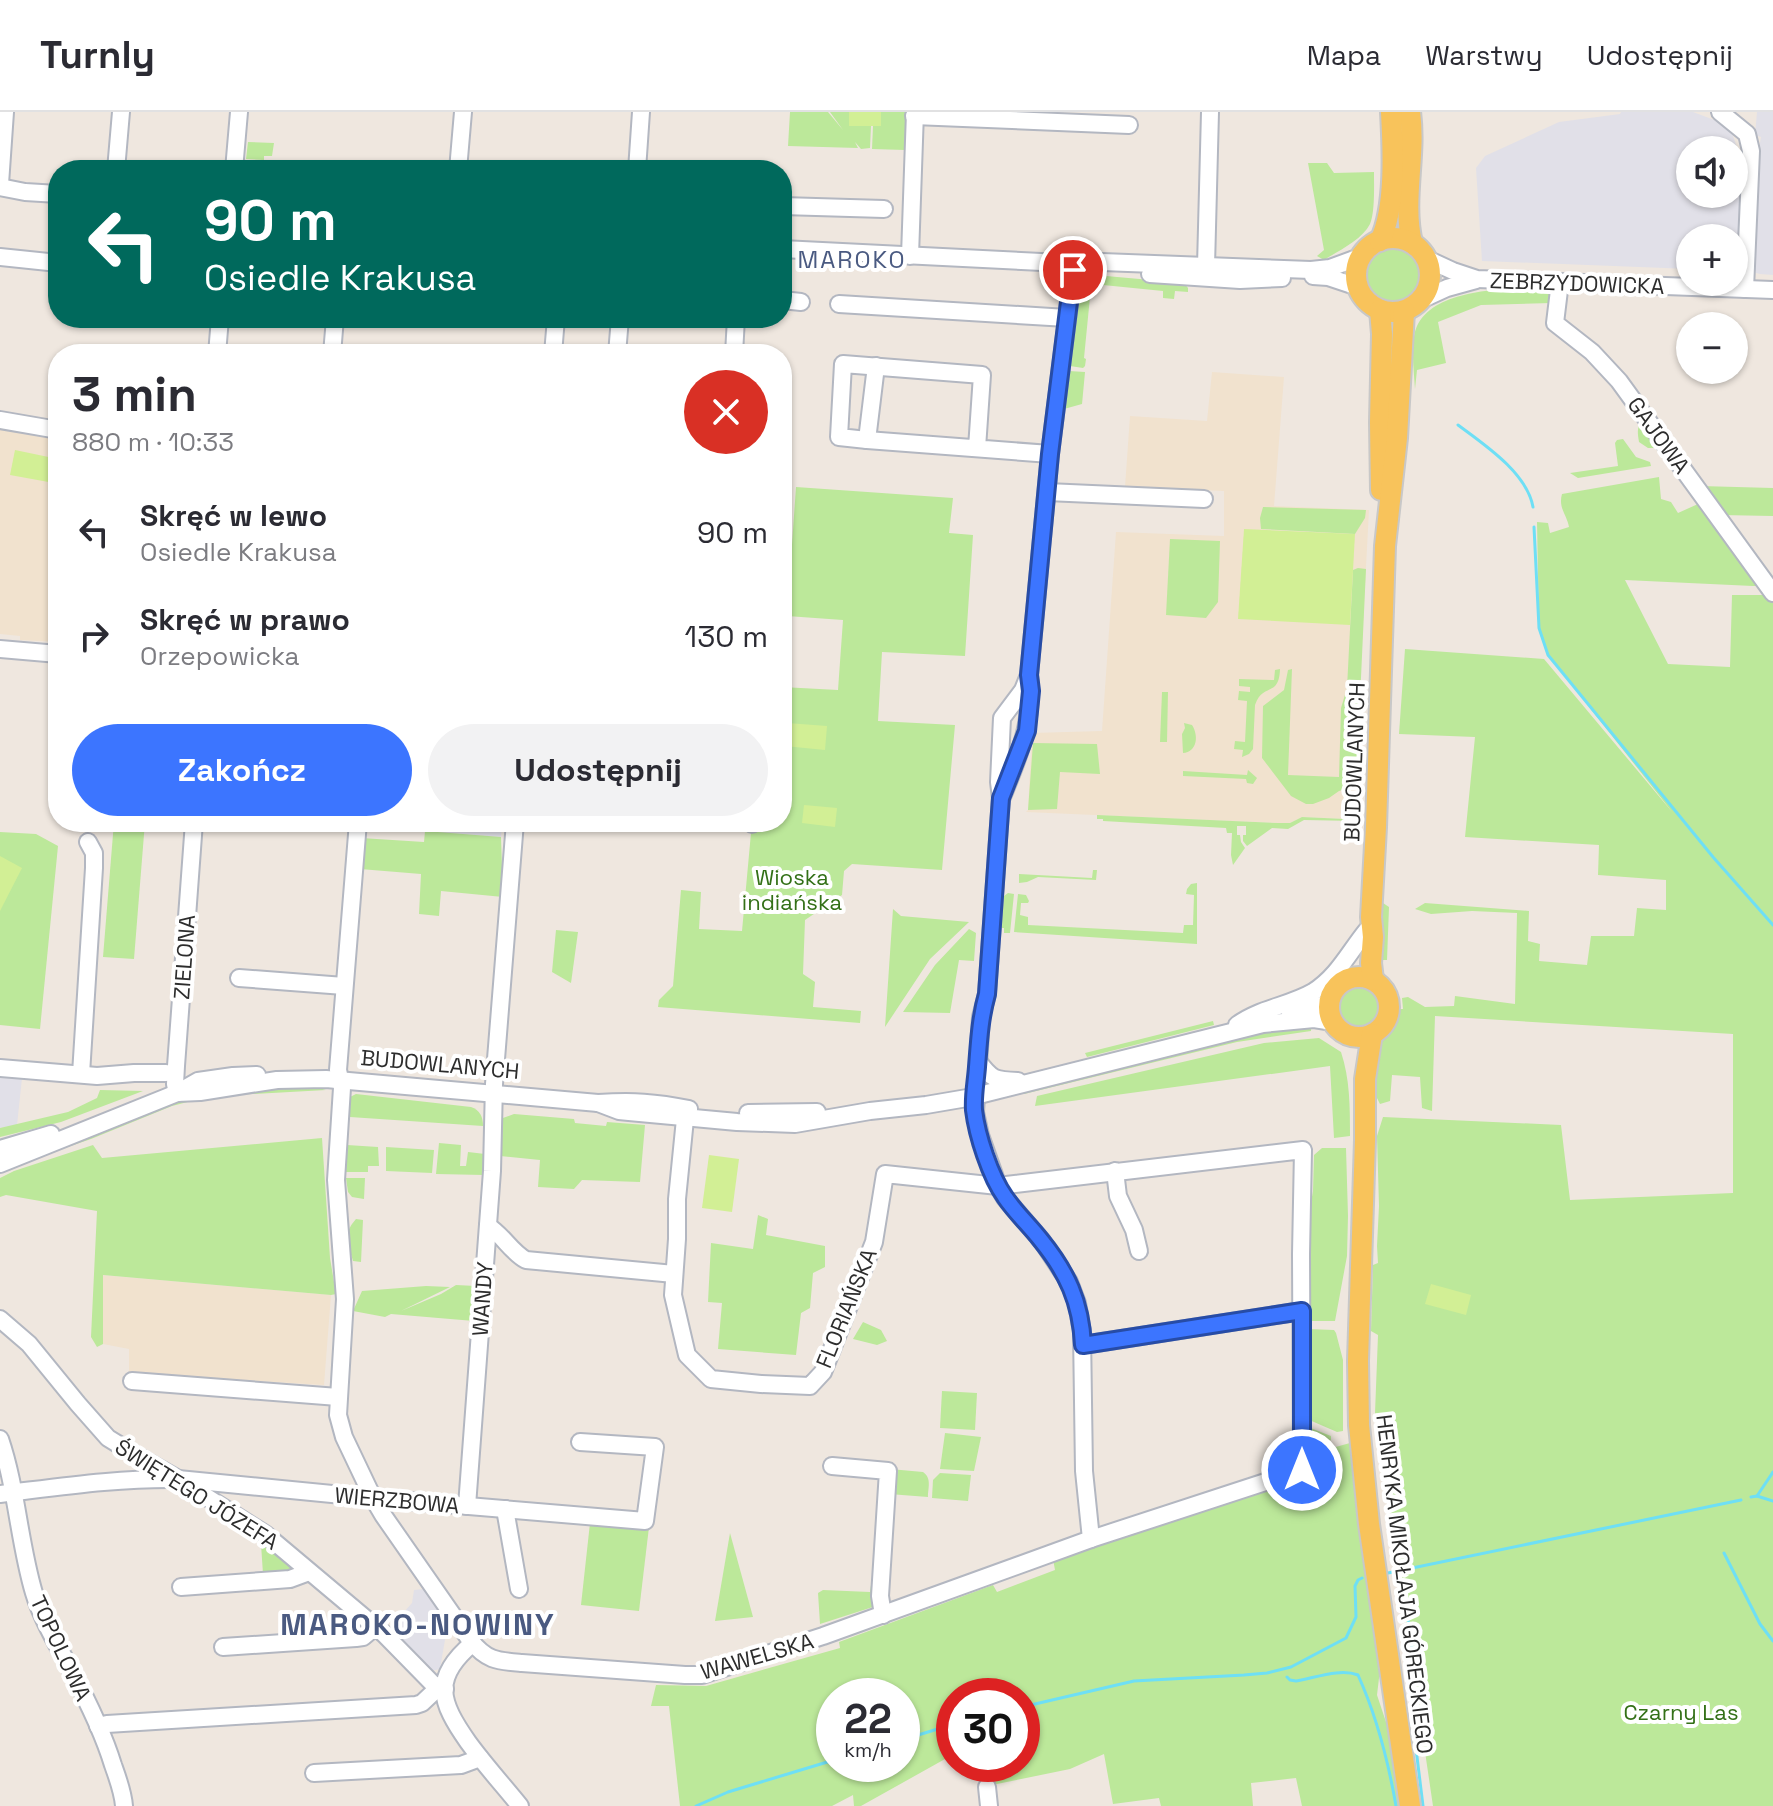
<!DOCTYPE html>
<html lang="pl">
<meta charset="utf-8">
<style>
body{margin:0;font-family:"Space Grotesk",sans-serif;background:#f2f2f3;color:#2b2b33;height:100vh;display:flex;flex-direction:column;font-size:30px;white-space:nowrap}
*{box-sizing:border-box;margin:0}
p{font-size:26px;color:#7c7c81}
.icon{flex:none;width:44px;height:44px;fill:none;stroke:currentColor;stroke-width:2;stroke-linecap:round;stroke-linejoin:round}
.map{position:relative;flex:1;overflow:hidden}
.drawer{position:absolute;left:48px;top:232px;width:744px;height:488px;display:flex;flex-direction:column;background:#fff;border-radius:32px;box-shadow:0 2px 6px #0004}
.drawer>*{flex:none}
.top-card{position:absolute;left:48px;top:48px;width:744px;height:168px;border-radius:32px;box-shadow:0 2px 6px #0004;background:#00695c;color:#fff;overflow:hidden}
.fabs{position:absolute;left:1676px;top:24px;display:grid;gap:16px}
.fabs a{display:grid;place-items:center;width:72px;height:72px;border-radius:50%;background:#fff;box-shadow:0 2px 6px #0004;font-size:40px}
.speed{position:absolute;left:816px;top:1566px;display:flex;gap:16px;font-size:40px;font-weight:700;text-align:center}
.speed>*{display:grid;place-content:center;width:104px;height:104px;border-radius:50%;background:#fff;box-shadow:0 2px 6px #0004;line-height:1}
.speed small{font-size:20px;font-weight:400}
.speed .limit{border:12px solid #d22;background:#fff;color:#111}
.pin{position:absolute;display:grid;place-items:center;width:68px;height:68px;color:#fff;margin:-34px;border:4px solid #fff;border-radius:50%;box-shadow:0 2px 8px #0007}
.me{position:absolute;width:88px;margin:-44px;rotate:0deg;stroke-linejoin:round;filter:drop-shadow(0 0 6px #0008)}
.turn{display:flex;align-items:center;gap:28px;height:168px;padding:0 24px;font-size:36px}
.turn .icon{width:104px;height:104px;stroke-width:2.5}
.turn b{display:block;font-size:56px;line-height:68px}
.round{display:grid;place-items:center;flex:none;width:84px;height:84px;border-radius:42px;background:#f2f2f3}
.summary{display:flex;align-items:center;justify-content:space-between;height:136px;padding:0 24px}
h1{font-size:48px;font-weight:800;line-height:60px}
.action{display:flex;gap:16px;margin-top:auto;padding:16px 24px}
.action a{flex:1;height:92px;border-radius:48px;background:#3c75ff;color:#fff;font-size:32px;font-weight:800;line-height:92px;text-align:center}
.action a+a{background:#f2f2f3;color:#2b2b33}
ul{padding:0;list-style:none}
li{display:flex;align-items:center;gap:24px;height:104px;padding:0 24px}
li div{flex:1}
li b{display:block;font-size:30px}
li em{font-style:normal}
header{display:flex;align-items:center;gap:48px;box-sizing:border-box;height:112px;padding:0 40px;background:#fff;border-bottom:2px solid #e1e1e2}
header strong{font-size:38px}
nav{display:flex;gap:44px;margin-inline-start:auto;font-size:28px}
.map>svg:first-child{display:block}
.industrial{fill:#e1e0e8;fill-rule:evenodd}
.education{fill:#f1e2ce}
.green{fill:#bce89a;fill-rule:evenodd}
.pitch{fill:#d2ef95}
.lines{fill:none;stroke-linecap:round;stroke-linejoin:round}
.stream{stroke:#6edff5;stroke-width:3}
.minor-casing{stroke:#b3b7c1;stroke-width:20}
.major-casing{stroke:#c8c8c8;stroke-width:24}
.minor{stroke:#fff;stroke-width:16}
.major{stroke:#f8c35b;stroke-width:20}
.route-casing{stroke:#274ca6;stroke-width:20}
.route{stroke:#3c75ff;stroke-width:14}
.labels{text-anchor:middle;stroke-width:8;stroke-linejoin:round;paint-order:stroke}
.street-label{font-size:22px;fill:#2d2d2d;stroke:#fff}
.park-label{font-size:22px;fill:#337017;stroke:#fff}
.neighbourhood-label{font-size:24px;letter-spacing:2px;fill:#4a5a81;stroke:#fff}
.district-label{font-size:30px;font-weight:bold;letter-spacing:2px;fill:#4a5a81;stroke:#fff}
</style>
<header>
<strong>Turnly</strong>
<nav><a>Mapa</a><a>Warstwy</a><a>Udostępnij</a></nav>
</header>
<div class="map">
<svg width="1773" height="1694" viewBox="0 0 1773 1694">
<rect width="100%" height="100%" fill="#efe7df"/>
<g class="industrial">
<path d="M1621,0H1693L1717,9L1732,21L1740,44L1742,58L1739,158H1734V126H1690V157L1482,149L1476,56L1485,44L1559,10L1620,2ZM1690,38H1734V82H1690Z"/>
<polygon points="1757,0 1773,0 1773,163 1760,162 1756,161 1753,154 1756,52 1761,25 1755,23"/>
<polygon points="426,710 502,710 501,725 425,719"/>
<polygon points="0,960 22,962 22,966 17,1013 0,1016"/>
<polygon points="424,1477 443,1504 442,1509 447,1516 440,1557 431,1559 390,1516 412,1491 414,1478"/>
</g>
<g class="education">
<polygon points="1212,260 1284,265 1274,394 1369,398 1353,702 1345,707 1302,705 1290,711 1278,711 1026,700 1028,698 1032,621 1102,619 1116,420 1224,424 1224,379 1125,375 1130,304 1207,309"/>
<polygon points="0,315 58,326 58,530 20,528 20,524 0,522"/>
<polygon points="102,1163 331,1183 324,1273 129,1261 129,1237 103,1232"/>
</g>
<g class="green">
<polygon points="790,0 828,0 843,18 830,0 849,0 849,14 871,14 870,36 861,37 855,30 858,36 788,34"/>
<polygon points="881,0 907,0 905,38 872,37 873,14 881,14"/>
<polygon points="248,30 274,31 272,44 264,44 264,48 246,47"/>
<path d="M1308,51H1327L1334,61L1374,60C1374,73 1375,101 1370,112C1362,128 1338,139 1324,148L1317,144L1324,138Z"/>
<circle cx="1393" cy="164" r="27"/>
<polygon points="1095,163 1184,171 1188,176 1188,180 1175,179 1174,187 1163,186 1163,179 1103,173 1090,185 1084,246 1086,247 1085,254 1083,256 1070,254 1081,173 1088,165"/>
<path d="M1525,176L1548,178L1553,182L1551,191L1481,193L1438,210L1446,251L1417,258L1415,277C1414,260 1410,229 1417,214C1433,180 1493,177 1525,176Z"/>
<polygon points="1069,259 1085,260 1082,292 1064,297"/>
<path d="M1642,309L1661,336H1648L1639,330C1638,323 1636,315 1642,309Z"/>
<polygon points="1623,327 1636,345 1650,350 1651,354 1578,366 1570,361 1618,354 1615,331 1617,328"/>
<path d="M1679,359L1760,470L1758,474H1753L1625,468L1668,552L1730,555L1732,483H1768L1773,489V1694H1433L1375,1301L1378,1223L1371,1219L1373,1153L1378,1151L1377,1134L1379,1094L1377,1024L1383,1005L1561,1013L1570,1088L1733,1081V922L1435,904L1432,999L1422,996L1420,965L1392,963L1390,989L1380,992L1374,980L1378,925L1389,911L1396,894V897H1403L1402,886L1408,885L1425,895L1454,894L1455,884L1515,892L1517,801L1472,799L1431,802L1415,797L1425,791L1529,799L1528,829L1540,832L1539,849L1587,853L1591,824H1634L1637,796L1666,798V768L1598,763L1599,733L1465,725L1475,625L1399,622L1405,537L1544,547L1673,701L1548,543L1539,516L1537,410L1548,411L1550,421L1569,415C1567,403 1558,396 1562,382L1659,365L1661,387L1671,390L1678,401L1698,392Z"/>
<polygon points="1700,374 1773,376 1773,404 1720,403"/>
<polygon points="796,375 953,386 949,421 973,423 965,544 882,540 878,609 955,613 942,758 852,752 844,759 842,783 805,808 803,862 815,870 813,895 861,899 860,911 658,895 659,888 673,874 681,778 701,780 699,817 742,819 752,710 782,710 782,575 838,578 843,508 787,504"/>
<polygon points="1263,395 1366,398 1365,406 1355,422 1261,417 1260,406"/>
<polygon points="1170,427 1220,429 1218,490 1206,506 1166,503"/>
<polygon points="1358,456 1366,457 1356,674 1339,679 1329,686 1313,692 1306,692 1291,684 1262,646 1263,594 1284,578 1288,558 1292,557 1288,663 1339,665 1341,596 1347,576 1353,458"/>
<path d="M1280,557C1279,586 1263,570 1255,593L1253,637L1249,642L1242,645L1243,638L1234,637L1235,629L1245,630L1247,589L1238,588L1239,579L1250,580V575L1239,574V567L1274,568L1275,558Z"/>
<polygon points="1162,580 1168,580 1167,630 1160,630"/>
<path d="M1184,611L1192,613C1199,624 1197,640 1183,641L1182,622L1185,616Z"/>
<polygon points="1033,631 1097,632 1100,662 1060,660 1057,697 1028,698"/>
<polygon points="1248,658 1257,666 1253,672 1247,671 1246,667 1183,664 1183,659 1247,663"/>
<path d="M1353,683L1359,686C1361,692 1361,704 1357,709L1304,708L1288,717L1272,716L1247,734L1243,729V723H1246V714H1237V723H1240L1241,730L1245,736L1233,753L1231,743L1232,721H1227L1226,716L1103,709V707H1097V703L1278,711H1290L1302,705L1345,707L1353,702Z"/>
<polygon points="114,710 145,710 134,847 103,845"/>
<polygon points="425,719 501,725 503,785 441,779 439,804 419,802 421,762 360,757 361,726 424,730"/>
<polygon points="0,720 36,722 58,734 40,917 0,913"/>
<polygon points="1093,758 1097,758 1096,768 1038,765 1027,770 1019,771 1019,762 1092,766"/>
<polygon points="1197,771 1197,832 1014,820 1018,782 1026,783 1029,789 1028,791 1021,791 1020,803 1028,805 1028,813 1183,821 1184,813 1193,813 1194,783 1186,782 1187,777 1191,772"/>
<polygon points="1008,781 1014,782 1010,821 1004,821 1004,816 999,816 1000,787"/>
<polygon points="1383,791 1389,795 1387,848 1375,848"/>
<polygon points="893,797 901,804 969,810 930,847 885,915"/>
<polygon points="969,817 976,821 974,849 959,848 950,901 903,900 935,853"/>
<polygon points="556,818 578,820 571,871 552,860"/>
<circle cx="1359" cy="895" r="20"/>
<polygon points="1213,909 1214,913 1087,945 1085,941"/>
<polygon points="1311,911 1311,919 1237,930 1024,982 1022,982 1021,979 1269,917"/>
<path d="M1319,926L1341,940C1350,967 1350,995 1350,1024L1334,1026L1330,954L1035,994L1037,984L1264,931Z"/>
<polygon points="315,975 326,978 216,984 253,977"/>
<polygon points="100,978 143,979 61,1010 0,1025 0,1016 68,1000 97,986"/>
<path d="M356,982L471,995C480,998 483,1005 483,1014L350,1005V985Z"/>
<polygon points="199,987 172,994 91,1027 21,1051 160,995 184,988"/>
<polygon points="514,1002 574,1007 575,1011 606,1014 607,1010 645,1013 640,1070 582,1068 574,1077 538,1075 540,1048 500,1044 500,1007"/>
<polygon points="322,1026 330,1146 336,1182 331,1183 103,1163 103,1232 97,1235 91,1225 97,1099 6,1083 0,1085 0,1066 14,1059 93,1033 102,1046"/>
<polygon points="439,1031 461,1033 460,1054 466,1054 468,1040 485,1042 484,1063 436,1062"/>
<polygon points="347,1033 378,1035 379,1054 368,1054 368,1060 346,1060"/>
<polygon points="386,1035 434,1038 432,1061 386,1059"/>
<polygon points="1322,1036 1346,1036 1348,1104 1347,1144 1335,1209 1309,1209 1307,1114 1313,1079 1314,1043"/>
<polygon points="346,1066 365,1066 364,1087 352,1085 348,1080"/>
<polygon points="758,1103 768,1107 766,1123 825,1134 825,1155 813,1161 810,1196 801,1201 796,1243 718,1237 722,1191 708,1190 711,1131 753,1137"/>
<path d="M356,1107L363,1108L361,1150L353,1149C348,1130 342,1123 356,1107Z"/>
<polygon points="456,1173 476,1174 474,1209 391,1202 385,1205 353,1199 362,1179 426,1174 450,1175 401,1199 441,1182"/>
<polygon points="863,1210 881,1218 887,1229 877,1233 853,1227"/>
<polygon points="1308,1217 1334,1218 1336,1221 1343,1248 1343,1319 1337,1320 1307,1307 1310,1243"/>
<polygon points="942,1279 977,1281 975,1318 940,1316"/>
<polygon points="1308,1315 1331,1324 1331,1328 1308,1339"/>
<polygon points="945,1321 981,1325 974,1359 940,1357"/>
<path d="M1350,1331L1371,1494L1381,1549L1377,1583L1391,1625L1403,1694H1302L1296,1666L1251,1671L1253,1694H1161L1159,1686L1113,1692L1104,1642L1070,1657L992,1673L987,1652H1022V1584H954V1642L861,1694H854L853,1683L832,1694H680L669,1594H651L656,1573L706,1574L840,1536L839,1530L993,1473L997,1480L1055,1458L1053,1447L1115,1426L1332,1336ZM834,1584H902V1652H834Z"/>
<path d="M890,1357L923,1360C932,1366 928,1376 928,1385L889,1382Z"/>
<polygon points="940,1361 971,1363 968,1389 932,1386 933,1368"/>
<polygon points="169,1370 176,1372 297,1453 296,1460 263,1462 261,1432 178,1377 170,1377"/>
<polygon points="590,1411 649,1415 639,1499 581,1493"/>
<polygon points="730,1421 753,1505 715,1509"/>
<polygon points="875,1446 876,1494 820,1512 818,1481 823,1478 870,1480"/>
</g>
<g class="pitch">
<rect x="849" y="0" width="32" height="14"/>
<polygon points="15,338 58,347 54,371 10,363"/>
<polygon points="1244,417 1355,422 1350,513 1238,507"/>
<polygon points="787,611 827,614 825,638 785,634"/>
<polygon points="804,693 837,696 835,715 802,711"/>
<polygon points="0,744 22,756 0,799"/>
<polygon points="709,1043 739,1047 732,1100 702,1096"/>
<polygon points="1431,1172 1471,1183 1466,1203 1425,1192"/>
</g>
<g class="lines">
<g class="stream">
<path d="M1458,313C1485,333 1527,361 1533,395"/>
<polyline points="1534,415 1539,516 1548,543 1713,745 1773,813"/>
<polyline points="1757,1384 1773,1360"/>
<polyline points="1751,1385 1757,1384 1773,1389"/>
<polyline points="1724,1441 1760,1512 1773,1529"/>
<polyline points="1396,1459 1403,1471 1414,1550 1416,1555 1422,1559"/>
<polyline points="1388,1461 1741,1388"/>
<path d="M1287,1565L1290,1568L1296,1569C1315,1566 1340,1556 1358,1563C1377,1605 1388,1648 1396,1694"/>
<polyline points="1022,1595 1134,1569 1244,1563 1267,1561 1291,1555 1346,1526 1356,1505 1355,1474 1358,1468 1362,1466"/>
<polyline points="1410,1612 1413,1612 1423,1694"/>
<polyline points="902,1628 954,1612"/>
<polyline points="696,1694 728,1680 834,1648"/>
</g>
<g class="minor-casing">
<g id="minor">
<polyline points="1720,0 1747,22 1751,39 1745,177"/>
<polyline points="914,4 1129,13"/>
<polyline points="116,58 121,0"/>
<polyline points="234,58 239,0"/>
<polyline points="458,58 463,0"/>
<polyline points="637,58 641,0"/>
<polyline points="0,72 5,0"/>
<polyline points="0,75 25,80 58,82"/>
<polyline points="782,94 884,97"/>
<polyline points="782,137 1082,152 1102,150 1311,158 1330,156 1360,145"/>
<polyline points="910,144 915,0"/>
<polyline points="0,145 58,151"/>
<polyline points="1427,147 1453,159 1477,167 1773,178"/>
<polyline points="1206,154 1210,0"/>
<polyline points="1150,162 1240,168 1282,166"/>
<polyline points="1313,164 1328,165 1358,175"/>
<polyline points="1560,170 1555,211 1592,240 1619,269 1773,481"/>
<polyline points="1423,187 1447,176 1476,168"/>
<polyline points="782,188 801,190"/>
<polyline points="839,192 1067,206"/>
<polyline points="217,242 220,206"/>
<polyline points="332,242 335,206"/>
<polyline points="553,242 556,206"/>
<polyline points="617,242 620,206"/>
<polyline points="734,242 736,206"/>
<polyline points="0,308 58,318"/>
<polyline points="867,328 876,254"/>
<polyline points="977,336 982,263 843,252 839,325 867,328 1050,342"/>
<polyline points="1047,380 1204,387"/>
<polyline points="0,537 58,542"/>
<path d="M1002,685C1019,643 1034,610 1029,563L1050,342L1074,152"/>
<path d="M358,710L338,958L342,976L336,1068L345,1187L338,1303L344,1325L373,1386L383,1403L470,1528C487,1549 497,1549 522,1551L685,1563H702L823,1524L1091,1427L1084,1359L1082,1220L1077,1191L1069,1170L1042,1129L1005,1086L998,1074L980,1023L975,1000L981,905L987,882L1001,686L999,670L1002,606L1023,578L1029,563"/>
<polyline points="752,712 752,710"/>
<polyline points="239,866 344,874"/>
<polyline points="1290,902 1329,891"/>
<path d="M1237,913C1260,896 1289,894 1313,880C1338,864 1349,840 1367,818"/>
<path d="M978,949C992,968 995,968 1018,969"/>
<polyline points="0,956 97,964 134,961 166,961"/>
<polyline points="81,962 94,756 94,741 88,730"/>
<path d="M177,981L200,980L277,968L326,967L598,991C633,989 655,990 689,997"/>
<polyline points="177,981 175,972 176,954 194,710"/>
<polyline points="598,991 619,999 629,1000 737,1010 795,1012 870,999 926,993 967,986 1263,912 1314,907 1333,910"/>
<polyline points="686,997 677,1087 677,1127 673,1183 687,1243 711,1267 761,1272 810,1274 823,1260 874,1130 885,1062 998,1074 1303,1038 1301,1142 1302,1358 1091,1427"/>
<polyline points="748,1001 817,1000"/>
<polyline points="0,1037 51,1022"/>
<polyline points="0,1052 177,981 198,969 233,964 257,963"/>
<polyline points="1115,1059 1118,1084 1134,1118 1139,1139"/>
<path d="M488,1114C503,1123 511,1140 526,1148L674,1162"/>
<polyline points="0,1207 29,1232 78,1292 108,1326 139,1345 178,1367 265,1422 384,1522 433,1572 445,1577"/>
<polyline points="1083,1233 1302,1199"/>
<polyline points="132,1269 338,1285"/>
<path d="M0,1327C17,1377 19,1431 34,1481C42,1508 58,1534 71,1558C87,1588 103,1620 113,1653C118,1667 123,1680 124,1694"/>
<polyline points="832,1354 888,1359 880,1484 883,1503"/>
<path d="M0,1382C59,1375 118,1366 178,1367L373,1386L645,1409L655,1335L580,1330"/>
<polyline points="467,1394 492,1059 494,972 515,710"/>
<polyline points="505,1397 519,1477"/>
<polyline points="181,1475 290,1467 309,1460"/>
<path d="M473,1531C431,1566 440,1590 468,1630C484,1652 503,1673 520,1694"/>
<polyline points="223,1535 356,1526 363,1525 375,1515"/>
<polyline points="98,1614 107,1612 416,1593 422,1591 439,1575"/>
<polyline points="314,1661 461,1653 480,1646"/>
<polyline points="987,1675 989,1694"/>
</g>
</g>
<g class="major-casing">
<g id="major">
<path d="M1410,0C1416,44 1402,88 1412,131"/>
<circle cx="1393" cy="163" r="37"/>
<path d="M1380,129C1396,96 1393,36 1391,0"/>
<polyline points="1380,198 1382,222 1380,310 1381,378"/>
<circle cx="1359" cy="895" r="30"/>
<polyline points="1373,868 1371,851 1373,825 1371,805 1376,715 1385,434 1397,326 1404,199"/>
<polyline points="1372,922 1365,967 1365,1028 1358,1249 1359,1313 1369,1412 1410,1694"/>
</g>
</g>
<use href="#minor" class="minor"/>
<use href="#major" class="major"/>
</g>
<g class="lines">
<g class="route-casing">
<path id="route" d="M1073,158L1050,342L1029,563L1031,579L1027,619L1001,686L987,882C980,907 979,930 977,955C976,969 973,984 974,998C977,1023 990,1064 1005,1085C1015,1100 1029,1113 1040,1127C1067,1160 1081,1190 1083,1233L1302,1199V1358"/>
</g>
<use href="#route" class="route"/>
</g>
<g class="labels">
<g class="street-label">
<text transform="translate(1577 171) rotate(2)" y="8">ZEBRZYDOWICKA</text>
<text transform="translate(1659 323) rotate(54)" y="8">GAJOWA</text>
<text transform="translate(1354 650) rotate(-88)" y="8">BUDOWLANYCH</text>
<text transform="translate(184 845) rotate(-86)" y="8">ZIELONA</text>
<text transform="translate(440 952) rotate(5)" y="8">BUDOWLANYCH</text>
<text transform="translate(482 1187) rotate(-86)" y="8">WANDY</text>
<text transform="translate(846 1196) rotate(-68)" y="8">FLORIAŃSKA</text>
<text transform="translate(197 1382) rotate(32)" y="8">ŚWIĘTEGO JÓZEFA</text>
<text transform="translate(397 1388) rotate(5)" y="8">WIERZBOWA</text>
<text transform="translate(1405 1472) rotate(83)" y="8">HENRYKA MIKOŁAJA GÓRECKIEGO</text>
<text transform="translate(61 1536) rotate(65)" y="8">TOPOLOWA</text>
<text transform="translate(757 1544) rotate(-16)" y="8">WAWELSKA</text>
</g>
<g class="park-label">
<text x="792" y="773">Wioska<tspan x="792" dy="25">indiańska</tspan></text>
<text x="1681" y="1608">Czarny Las</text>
</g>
<g class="neighbourhood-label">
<text x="852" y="156">MAROKO</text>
</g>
<g class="district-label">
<text x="418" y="1523">MAROKO-NOWINY</text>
</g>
</g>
</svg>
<div class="fabs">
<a><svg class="icon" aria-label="sound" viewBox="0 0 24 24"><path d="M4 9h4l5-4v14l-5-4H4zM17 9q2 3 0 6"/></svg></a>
<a>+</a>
<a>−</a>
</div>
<div class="speed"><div>22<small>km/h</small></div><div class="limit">30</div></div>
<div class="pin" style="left:1073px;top:158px;background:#d93025"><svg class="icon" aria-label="arrive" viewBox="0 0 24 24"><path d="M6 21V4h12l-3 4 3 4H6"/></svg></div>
<svg class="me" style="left:1302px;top:1358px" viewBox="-20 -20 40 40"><circle r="17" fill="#3c75ff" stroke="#fff" stroke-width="3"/><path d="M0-11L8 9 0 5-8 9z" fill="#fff"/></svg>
<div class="top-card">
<div class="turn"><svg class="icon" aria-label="left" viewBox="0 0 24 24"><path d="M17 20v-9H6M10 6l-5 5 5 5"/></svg><div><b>90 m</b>Osiedle Krakusa</div></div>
</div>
<section class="drawer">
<div class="summary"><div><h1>3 min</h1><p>880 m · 10:33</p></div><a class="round" style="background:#d93025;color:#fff"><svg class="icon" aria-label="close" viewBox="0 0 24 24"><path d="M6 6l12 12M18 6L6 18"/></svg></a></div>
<ul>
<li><svg class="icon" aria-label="left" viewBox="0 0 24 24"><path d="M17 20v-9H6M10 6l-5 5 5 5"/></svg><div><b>Skręć w lewo</b><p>Osiedle Krakusa</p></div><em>90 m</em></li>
<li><svg class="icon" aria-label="right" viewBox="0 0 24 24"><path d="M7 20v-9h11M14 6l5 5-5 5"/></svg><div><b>Skręć w prawo</b><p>Orzepowicka</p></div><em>130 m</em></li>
</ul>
<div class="action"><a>Zakończ</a><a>Udostępnij</a></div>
</section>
</div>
